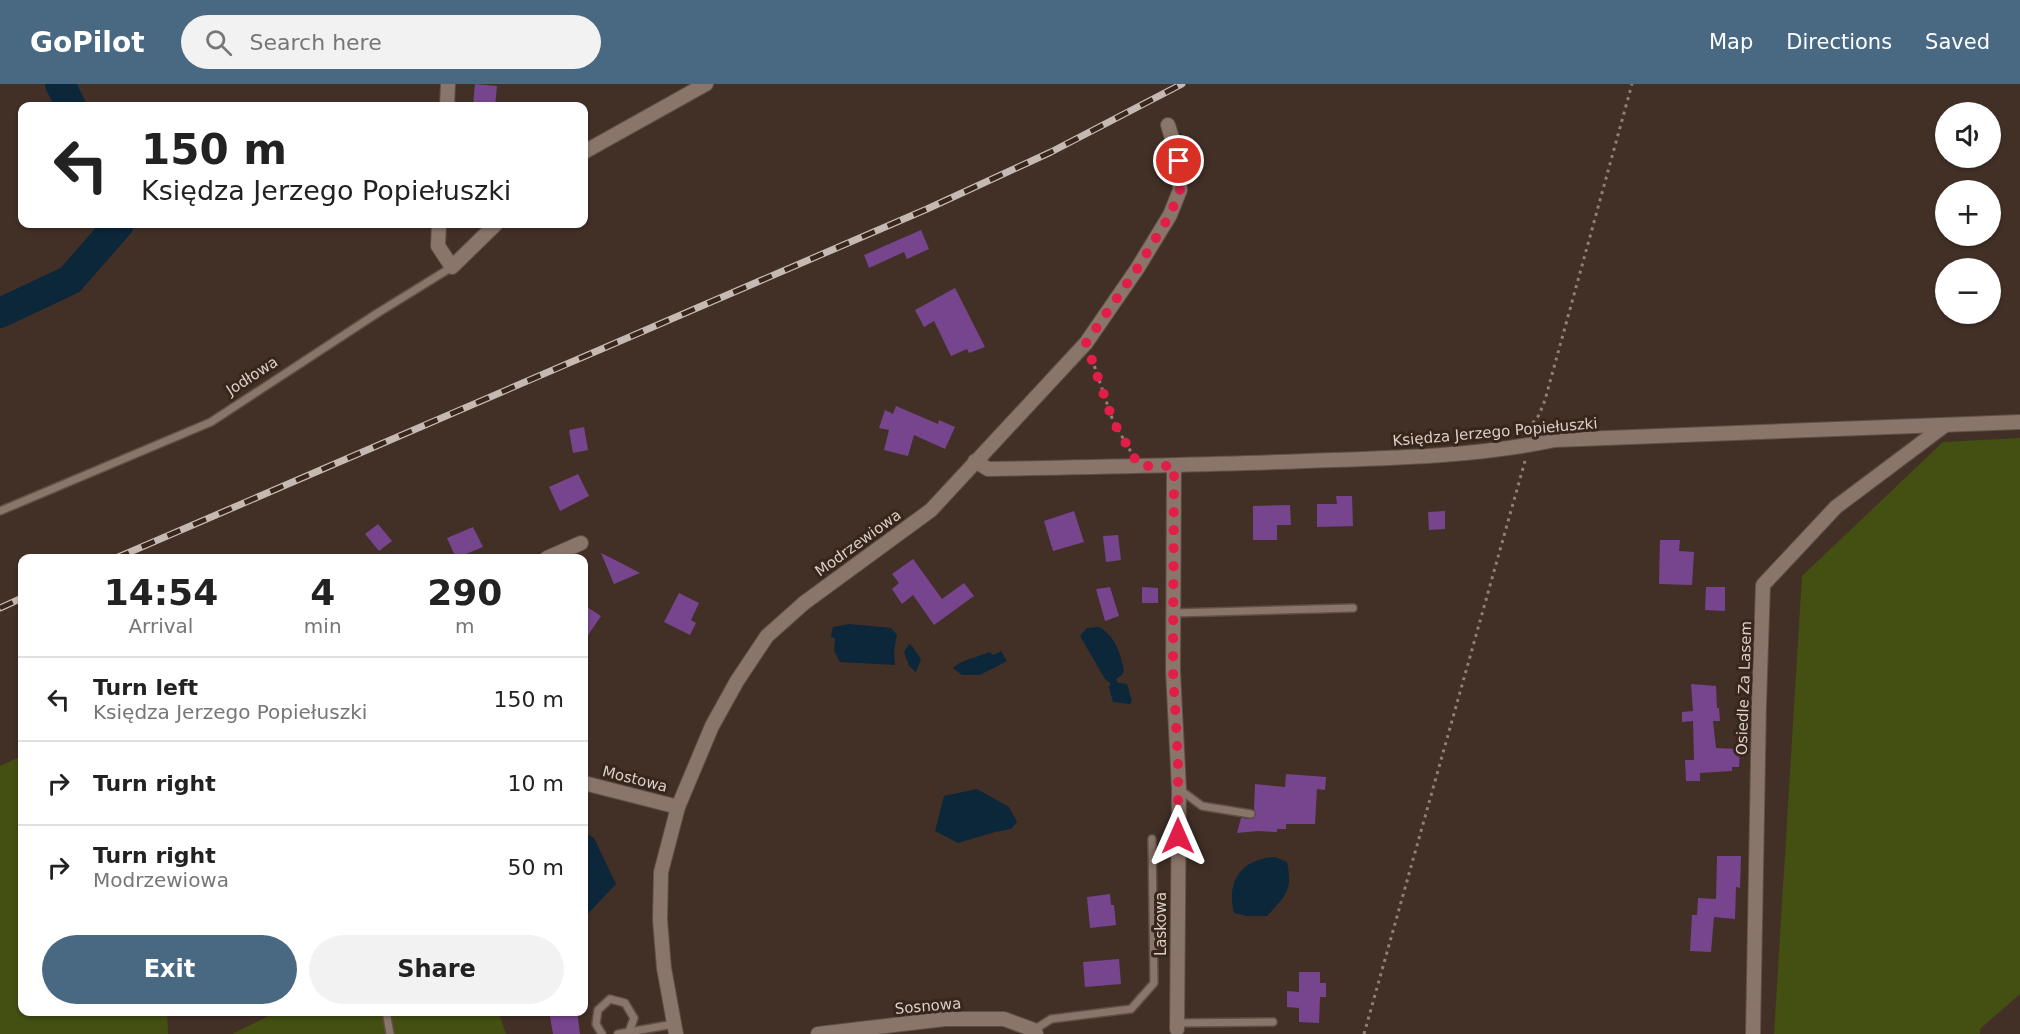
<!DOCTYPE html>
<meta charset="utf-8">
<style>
body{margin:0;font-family:"DejaVu Sans",sans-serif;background:#f2f2f2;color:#222;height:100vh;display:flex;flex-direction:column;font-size:22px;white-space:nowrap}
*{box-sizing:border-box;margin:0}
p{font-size:20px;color:#767676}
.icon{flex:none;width:33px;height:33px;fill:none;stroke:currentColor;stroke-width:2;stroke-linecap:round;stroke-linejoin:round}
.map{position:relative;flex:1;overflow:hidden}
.sheet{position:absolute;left:18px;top:470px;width:570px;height:462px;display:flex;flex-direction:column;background:#fff;border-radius:12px;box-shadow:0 2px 4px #0004}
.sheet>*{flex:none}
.banner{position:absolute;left:18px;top:18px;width:570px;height:126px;border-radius:12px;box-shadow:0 2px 4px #0004;background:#fff;color:#222;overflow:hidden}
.buttons{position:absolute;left:1935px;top:18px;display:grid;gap:12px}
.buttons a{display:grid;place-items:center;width:66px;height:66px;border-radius:50%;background:#fff;box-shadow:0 2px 4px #0004;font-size:30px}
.pin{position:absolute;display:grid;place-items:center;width:51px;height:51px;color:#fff;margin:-26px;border:3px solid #fff;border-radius:50%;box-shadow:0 2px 6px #0007}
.me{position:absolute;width:66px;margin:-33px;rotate:0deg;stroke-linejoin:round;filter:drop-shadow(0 0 4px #0008)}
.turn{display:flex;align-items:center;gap:21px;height:126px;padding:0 24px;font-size:27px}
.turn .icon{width:78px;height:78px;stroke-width:2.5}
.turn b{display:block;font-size:42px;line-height:51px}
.eta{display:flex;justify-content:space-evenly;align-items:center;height:102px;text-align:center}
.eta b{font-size:36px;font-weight:600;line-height:42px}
.primary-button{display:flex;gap:12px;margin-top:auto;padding:12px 24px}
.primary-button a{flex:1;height:69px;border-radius:36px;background:#496982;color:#fff;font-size:24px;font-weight:600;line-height:69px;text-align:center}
.primary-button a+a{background:#f2f2f2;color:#222}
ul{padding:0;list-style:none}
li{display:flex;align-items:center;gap:18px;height:84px;padding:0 24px;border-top:2px solid #e0e0e0}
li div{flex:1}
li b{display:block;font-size:22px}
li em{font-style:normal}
header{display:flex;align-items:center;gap:36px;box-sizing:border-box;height:84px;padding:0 30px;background:#496982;color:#fff}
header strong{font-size:28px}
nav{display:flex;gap:33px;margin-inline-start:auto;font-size:21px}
.search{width:420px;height:54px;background:#f2f2f2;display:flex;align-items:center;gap:15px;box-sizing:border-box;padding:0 21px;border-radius:33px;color:#767676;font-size:22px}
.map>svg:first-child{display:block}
.green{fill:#444f12}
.water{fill:#0c263a}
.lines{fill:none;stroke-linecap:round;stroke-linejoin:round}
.river{stroke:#0c263a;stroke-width:30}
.building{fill:#76458d}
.service-casing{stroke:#5e4f47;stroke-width:10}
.minor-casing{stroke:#5e4f47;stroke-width:16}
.path{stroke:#8e7f77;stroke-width:3;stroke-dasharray:3 4.5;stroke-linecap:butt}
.service{stroke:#8a756a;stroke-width:7}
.minor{stroke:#8a756a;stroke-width:14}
.rail-casing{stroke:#c6b9b2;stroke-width:7}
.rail{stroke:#38261d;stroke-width:4.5;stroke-dasharray:14;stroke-linecap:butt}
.route{stroke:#e11d48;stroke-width:10;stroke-dasharray:0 18}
.labels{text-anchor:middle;stroke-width:6;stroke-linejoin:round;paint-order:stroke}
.street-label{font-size:15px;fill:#dbcfc9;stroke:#38261d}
</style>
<header>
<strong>GoPilot</strong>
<div class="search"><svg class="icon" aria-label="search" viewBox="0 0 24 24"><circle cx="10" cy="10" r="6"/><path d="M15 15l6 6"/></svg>Search here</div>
<nav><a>Map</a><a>Directions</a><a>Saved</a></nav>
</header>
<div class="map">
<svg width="2020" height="950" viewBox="0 0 2020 950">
<rect width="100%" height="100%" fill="#423027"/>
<g class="green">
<polygon points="2020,354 2020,910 1980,945 1980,950 1774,950 1802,492 1943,358"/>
<polygon points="22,672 22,927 167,927 168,950 0,950 0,682"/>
<polygon points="267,927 498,927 506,950 232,950 267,933"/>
</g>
<g class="water">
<polygon points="849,540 891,544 897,551 894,566 895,581 840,578 834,567 835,555 831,552 833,543"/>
<path d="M1099,543C1115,552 1120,568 1124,586L1122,591L1116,595L1118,599L1127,600L1132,617L1130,620L1113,618L1109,603L1111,600L1105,595L1080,552L1087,544Z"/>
<polygon points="909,560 912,562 921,575 916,588 909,582 904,568"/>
<path d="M1001,567L1007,577L980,591H962L953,584C960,576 979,573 989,568L994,571Z"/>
<polygon points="977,705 1009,723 1017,738 1011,745 995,748 958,759 935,747 944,712"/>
<polygon points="584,748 594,754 616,800 584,834"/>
<path d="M1275,773L1287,778C1293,807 1286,811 1267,832H1247L1234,829C1226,797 1241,775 1275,773Z"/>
</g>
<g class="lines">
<g class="river">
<polyline points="60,0 71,22"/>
<polyline points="0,229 70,196 119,140"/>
</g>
</g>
<g class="building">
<polygon points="475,0 497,2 495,22 473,22"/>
<polygon points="921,146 929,165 907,175 904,168 869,184 864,171"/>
<polygon points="955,204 985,263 969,269 967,265 951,272 934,237 924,243 915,226"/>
<polygon points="896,322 938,340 939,336 955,343 945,365 914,351 908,372 884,366 889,346 879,344 885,326 893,330"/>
<polygon points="584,343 588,366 573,369 569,346"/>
<polygon points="578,390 589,412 560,427 549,403"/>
<polygon points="1336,412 1352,412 1353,442 1317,443 1317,420 1337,420"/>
<polygon points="1290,421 1291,441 1277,441 1277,456 1253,456 1253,422"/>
<polygon points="1074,427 1084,458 1053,467 1044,437"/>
<polygon points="1445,427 1445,445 1429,446 1428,428"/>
<polygon points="378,440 392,457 379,467 365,450"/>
<polygon points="473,443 483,463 456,474 447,454"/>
<polygon points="1118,451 1121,476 1106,478 1103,452"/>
<polygon points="1660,456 1680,456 1679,467 1694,468 1692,501 1659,500"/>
<polygon points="601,469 619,478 640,489 614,500"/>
<polygon points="913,475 942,515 964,499 974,512 934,541 913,511 902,520 892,505 899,499 892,490"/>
<polygon points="1110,503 1119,532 1105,537 1096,505"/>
<polygon points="1142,503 1158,504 1158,519 1142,519"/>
<polygon points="1706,503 1725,503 1725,527 1705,526"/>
<polygon points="679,509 699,519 691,536 696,539 690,551 664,538"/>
<polygon points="584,521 601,532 584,557"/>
<polygon points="1691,600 1716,602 1717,624 1719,624 1720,637 1713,637 1716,664 1740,665 1739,683 1732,683 1732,687 1700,689 1700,697 1686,697 1685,676 1694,676 1693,637 1682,638 1682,628 1693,627"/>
<polygon points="1286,690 1326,693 1325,706 1317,705 1315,740 1286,740 1286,745 1277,745 1277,748 1258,747 1237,749 1241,734 1252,735 1256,731 1254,725 1255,700 1285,703"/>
<polygon points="1717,772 1741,772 1740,804 1736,803 1735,835 1714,833 1711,868 1690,867 1692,831 1697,831 1698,814 1716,815"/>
<polygon points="1110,810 1111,821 1114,821 1116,841 1090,844 1087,813"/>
<polygon points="1119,875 1121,900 1085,903 1083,878"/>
<polygon points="1299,888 1320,888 1320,899 1326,899 1326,913 1320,913 1319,939 1299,938 1299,924 1287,923 1287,907 1299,908"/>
<polygon points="549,927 577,927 580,950 553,950"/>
</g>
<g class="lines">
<g class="service-casing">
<g id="service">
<polyline points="0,427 211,338 376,230 452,183"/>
<polyline points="1174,529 1353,524"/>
<polyline points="1179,705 1202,722 1251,730"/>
<polyline points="386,927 390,950"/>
<polyline points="1177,939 1273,938"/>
<polyline points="1034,946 1051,935 1131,925 1154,899 1152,755"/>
<polyline points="602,950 596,940 598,926 610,915 625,919 634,934 629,948"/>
<polyline points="618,950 674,940"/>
</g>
</g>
<g class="minor-casing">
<g id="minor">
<polyline points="447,22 448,0"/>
<polyline points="584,68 706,0"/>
<polyline points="439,140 438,162 452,183 496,140"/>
<path d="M975,377L988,385C1094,383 1200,381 1306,377C1389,374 1473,373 1555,356L2020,338"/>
<polyline points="1174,382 1173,587 1179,705 1177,945"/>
<polyline points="547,474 581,459"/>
<polyline points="584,699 678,723"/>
<polyline points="676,950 664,884 660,836 661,788 678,723 712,642 737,597 767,552 804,519 931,426 1086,259 1137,185 1170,131 1180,106 1179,77 1168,41"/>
<polyline points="818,950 945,935 1004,935 1034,946 1036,950"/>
<polyline points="1753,950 1759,620 1763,501 1836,423 1944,342"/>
</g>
</g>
<g class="path">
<polyline points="1092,275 1113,337 1131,368"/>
<polyline points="1528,345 1539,331 1545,316 1632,0"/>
<polyline points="1364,950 1525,377"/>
</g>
<use href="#service" class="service"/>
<use href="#minor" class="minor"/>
<g class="rail-casing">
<g id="rail">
<polyline points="116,474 927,125 1051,68 1182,0"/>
<polyline points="0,524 22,514"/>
</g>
</g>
<use href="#rail" class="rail"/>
</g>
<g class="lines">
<polyline class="route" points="1178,752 1178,676 1173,587 1174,382 1139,382 1113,337 1086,259 1137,185 1170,131 1180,106 1179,77"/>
</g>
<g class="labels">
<g class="street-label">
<text transform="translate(252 292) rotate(-33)" y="5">Jodłowa</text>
<text transform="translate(1495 348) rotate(-5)" y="5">Księdza Jerzego Popiełuszki</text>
<text transform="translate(858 459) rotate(-36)" y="5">Modrzewiowa</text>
<text transform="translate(1744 604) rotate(-88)" y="5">Osiedle Za Lasem</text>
<text transform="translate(635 695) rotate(14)" y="5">Mostowa</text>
<text transform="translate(1161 840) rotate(-90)" y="5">Laskowa</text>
<text transform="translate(928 922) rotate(-5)" y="5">Sosnowa</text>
</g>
</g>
</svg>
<div class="buttons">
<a><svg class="icon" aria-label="sound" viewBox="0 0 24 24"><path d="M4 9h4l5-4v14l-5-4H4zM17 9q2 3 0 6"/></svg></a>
<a>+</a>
<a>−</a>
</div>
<div class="pin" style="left:1179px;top:77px;background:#d93025"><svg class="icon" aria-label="arrive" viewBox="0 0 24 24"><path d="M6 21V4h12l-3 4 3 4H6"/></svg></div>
<svg class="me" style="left:1178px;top:752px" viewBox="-20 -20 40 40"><path d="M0-17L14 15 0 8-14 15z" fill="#e11d48" stroke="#fff" stroke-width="4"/></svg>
<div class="banner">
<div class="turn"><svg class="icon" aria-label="left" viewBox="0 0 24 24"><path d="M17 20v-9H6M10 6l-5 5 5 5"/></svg><div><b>150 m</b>Księdza Jerzego Popiełuszki</div></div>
</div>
<section class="sheet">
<div class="eta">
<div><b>14:54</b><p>Arrival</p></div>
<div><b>4</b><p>min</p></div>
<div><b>290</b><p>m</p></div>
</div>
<ul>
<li><svg class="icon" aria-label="left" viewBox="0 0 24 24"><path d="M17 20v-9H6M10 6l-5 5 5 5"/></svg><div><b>Turn left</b><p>Księdza Jerzego Popiełuszki</p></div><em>150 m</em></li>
<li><svg class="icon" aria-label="right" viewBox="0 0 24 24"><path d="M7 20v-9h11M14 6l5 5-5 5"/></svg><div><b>Turn right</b></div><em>10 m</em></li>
<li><svg class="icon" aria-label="right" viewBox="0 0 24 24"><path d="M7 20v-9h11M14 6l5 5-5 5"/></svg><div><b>Turn right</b><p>Modrzewiowa</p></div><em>50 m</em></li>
</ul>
<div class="primary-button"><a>Exit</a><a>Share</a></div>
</section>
</div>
